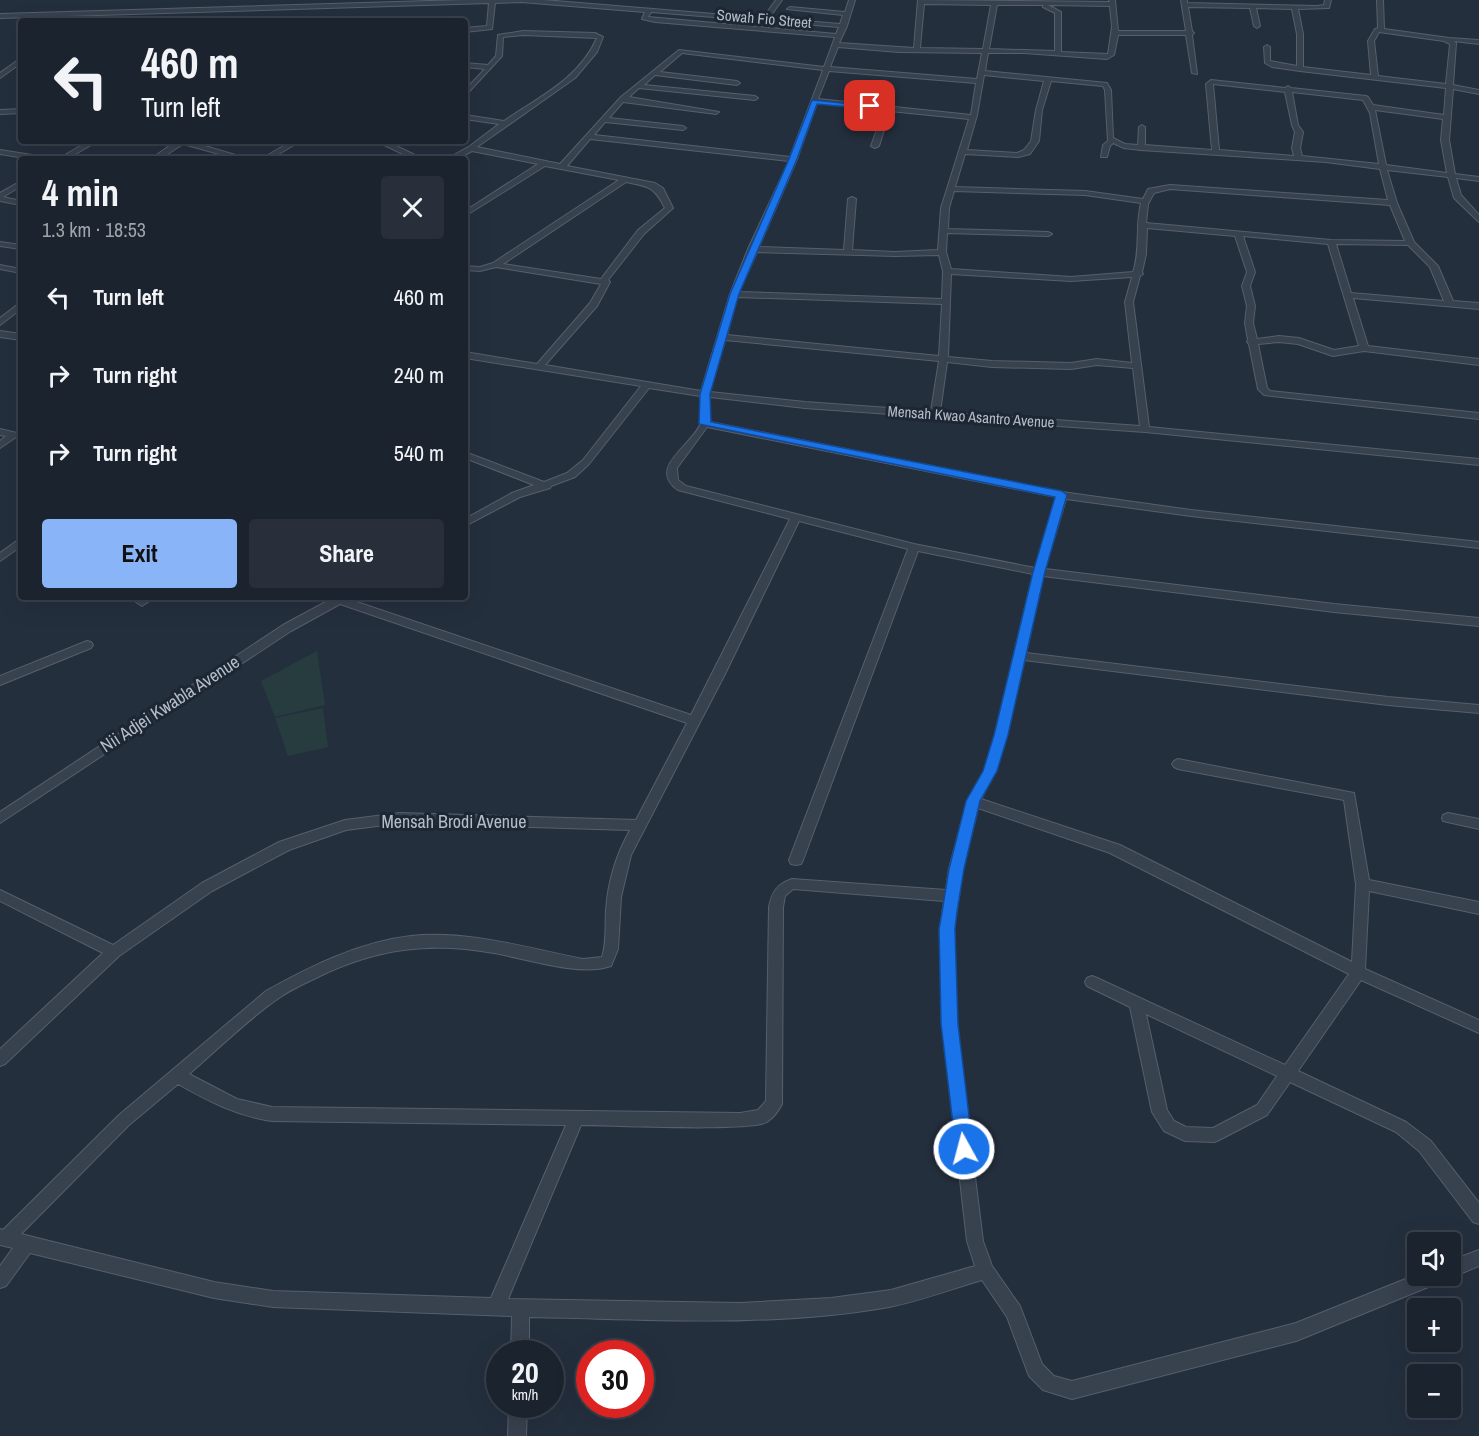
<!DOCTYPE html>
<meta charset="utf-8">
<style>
body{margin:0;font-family:"Archivo Narrow",sans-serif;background:#282f3a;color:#f1f3f6;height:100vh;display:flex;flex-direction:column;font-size:22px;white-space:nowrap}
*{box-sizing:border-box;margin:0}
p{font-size:20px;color:#a0a4aa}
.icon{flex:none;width:33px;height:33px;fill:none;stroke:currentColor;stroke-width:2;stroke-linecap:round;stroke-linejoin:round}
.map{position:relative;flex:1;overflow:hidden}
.details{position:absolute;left:18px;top:156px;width:450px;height:444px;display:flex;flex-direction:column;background:#1b232e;border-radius:6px;box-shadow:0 6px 24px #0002,0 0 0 2px #39404a}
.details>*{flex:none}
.banner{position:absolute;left:18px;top:18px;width:450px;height:126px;border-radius:6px;box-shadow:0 6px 24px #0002,0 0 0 2px #39404a;background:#1b232e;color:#f1f3f6;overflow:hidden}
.fabs{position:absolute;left:1407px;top:1232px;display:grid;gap:12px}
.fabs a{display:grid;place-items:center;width:54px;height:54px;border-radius:6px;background:#1b232e;box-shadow:0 6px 24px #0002,0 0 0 2px #39404a;font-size:30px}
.speed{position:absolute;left:486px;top:1340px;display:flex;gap:12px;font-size:30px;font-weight:700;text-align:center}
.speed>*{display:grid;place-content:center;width:78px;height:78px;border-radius:50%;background:#1b232e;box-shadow:0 6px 24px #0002,0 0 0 2px #39404a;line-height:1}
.speed small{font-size:15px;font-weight:400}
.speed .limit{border:9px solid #d22;background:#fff;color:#111}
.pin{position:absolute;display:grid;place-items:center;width:51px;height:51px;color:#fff;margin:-26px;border-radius:12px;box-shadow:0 3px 9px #0006}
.me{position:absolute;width:66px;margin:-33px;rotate:353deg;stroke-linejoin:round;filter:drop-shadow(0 0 4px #0008)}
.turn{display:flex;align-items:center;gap:21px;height:126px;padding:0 24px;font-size:27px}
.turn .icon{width:78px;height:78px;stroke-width:2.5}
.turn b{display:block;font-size:42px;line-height:51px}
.round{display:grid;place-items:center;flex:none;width:63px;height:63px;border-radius:6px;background:#282f3a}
.summary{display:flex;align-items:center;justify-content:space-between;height:102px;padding:0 24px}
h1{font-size:36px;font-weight:800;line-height:45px}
.primary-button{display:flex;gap:12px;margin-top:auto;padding:12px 24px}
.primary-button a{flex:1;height:69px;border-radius:6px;background:#8ab4f8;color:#111;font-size:24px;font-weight:800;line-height:69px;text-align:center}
.primary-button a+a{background:#282f3a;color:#f1f3f6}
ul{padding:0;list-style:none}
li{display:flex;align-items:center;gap:18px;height:78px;padding:0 24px}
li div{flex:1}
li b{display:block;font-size:22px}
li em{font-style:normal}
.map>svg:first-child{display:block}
.green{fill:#263c3f}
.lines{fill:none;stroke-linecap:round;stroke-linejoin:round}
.street-casing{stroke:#565f6c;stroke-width:2}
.street{fill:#38414e;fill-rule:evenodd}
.route{fill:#1a73e8;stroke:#114b97;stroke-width:1.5}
.labels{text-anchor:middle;stroke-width:6;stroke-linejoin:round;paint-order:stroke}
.far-street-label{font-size:15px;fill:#b4bcc9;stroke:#1d2633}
.street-label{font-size:18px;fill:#b4bcc9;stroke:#1d2633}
</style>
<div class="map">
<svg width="1479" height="1436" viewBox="0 0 1479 1436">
<rect width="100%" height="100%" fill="#242f3e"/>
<g class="green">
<polygon points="317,651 325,705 275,717 261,681"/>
<polygon points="323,708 328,747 288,756 275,718"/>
</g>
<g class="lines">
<g class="street-casing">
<g id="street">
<path d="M463,0H543L763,18L776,0H782L769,18L840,24L843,15L787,9L790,7L845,12L849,0H855L847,26L839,43L914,48L918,0L1110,2L1109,0H1115L1118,31H1186L1181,0H1187V3L1317,6L1324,5L1325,0H1331L1329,8L1298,9L1303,34V67L1371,75L1368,41L1375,29L1378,28L1377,0H1383L1384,29L1449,38L1479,40V44L1454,41L1456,43L1453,85L1479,90V94L1453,89L1449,140L1455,174L1479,177V181L1456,178L1461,195L1479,215V222L1454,198L1448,177L1387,170L1397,203L1414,242L1438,266L1453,301L1479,303V309L1353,298L1368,346L1479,359V365L1364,351L1333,356L1298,344L1279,342L1258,344L1267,388L1270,391L1479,413V419L1264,395L1258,389L1249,344L1247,342L1248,340L1245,323L1247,306L1242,286L1247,272L1235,236L1147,228L1146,254L1142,272L1143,274L1140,276L1133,302L1149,427L1479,459V465L1145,432L805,408L710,397V422L1062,492L1191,510L1479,542V548L1191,516L1066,499L1045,569L1334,604L1479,618V626L1334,612L1043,576L1026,653L1388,697L1479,705V713L1388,705L1024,660L1007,735L996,771L981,799L1120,845L1352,962L1356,884L1344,800L1178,769L1174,767L1172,764L1174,761L1178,759L1354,793L1369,880L1479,902V914L1369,891L1365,969L1479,1020V1033L1361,980L1298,1071L1406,1122L1431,1141L1479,1203V1224L1473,1222L1419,1151L1396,1132L1290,1082L1267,1115L1219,1140L1214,1142L1185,1141L1164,1131L1152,1112L1130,1007L1087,986L1085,982L1087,978L1092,976L1097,978L1285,1065L1349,974L1110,853L978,808L963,869L954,929L956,1024L983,1241L992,1266L1020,1306L1042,1364L1054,1376L1072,1381L1296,1323L1418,1274L1450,1275V1261L1479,1250V1266L1450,1278L1445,1276L1443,1281L1296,1341L1072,1399L1043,1390L1029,1376L1007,1317L982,1280C951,1289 920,1301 889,1307C771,1328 649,1319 529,1317V1353H511L512,1316L273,1307L214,1298L30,1253L6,1286L0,1288V1266L13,1248L0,1245V1229L3,1230L119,1115L266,991C311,966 359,942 411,936C468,930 527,948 583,959L602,957C607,941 605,926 606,910C608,881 616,855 630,830L400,823L346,830L289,850L212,891L119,956L5,1064L0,1066V1049L103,953L0,901V890L113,945L202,883L279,842L345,820L400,813L636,820L687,723L340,604L291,631L0,823V812L283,625L335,597H349L348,599L691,715L790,519L678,490C647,468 691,446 700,425C703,417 700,404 700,396L649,388L589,464L575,477L551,486L550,488L520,497L465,526V519L512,493L534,485L465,458V452L544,482L567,473L583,460L641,386L465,358V352L537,364L590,303L601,284L496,267L480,271L465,270V266L480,267L493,263L619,180L545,166L465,216V211L538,164L472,151L457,159H447L470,146L499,124L465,119V115L504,121C539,97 579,79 597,38L523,35L503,37L502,56L465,96V90L485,69L465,67V63L488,65L496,56L498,35L523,31L595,33L603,37L597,52L575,78L477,147L560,164L621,97L679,50L824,67L835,37L655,22L642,19L645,12L521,2L495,3L492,29L465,32V28L487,26L489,3L0,18V14ZM924,4L991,5L983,49L920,48ZM997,5H1043V7L1055,13V51L989,49ZM1048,5L1110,6L1112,27L1108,54L1061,52V12ZM1188,7L1250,8L1254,26L1257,28L1260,26L1256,8L1292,9L1297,34V66L1270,61V47L1267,45L1264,47L1265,63L1272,67L1300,71L1446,88L1444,115L1373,105L1368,97L1366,96L1291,88L1288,86L1285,88L1211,80L1206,84L1212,150L1145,145V127L1142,125L1139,127L1138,145L1125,144L1113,138L1111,90L1107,83L985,71L988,53H1024L1107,59L1114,55L1118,35H1186L1192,73L1197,74L1192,35L1194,33L1192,31ZM651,12L839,27L836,34L648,17ZM1379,32L1444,41L1450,44L1446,84L1378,76L1374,41ZM838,47L899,52L982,53L977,79L830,67ZM682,53L823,70L790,157L594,135L605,122L683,130L686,128L683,126L609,118L623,102L716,114L719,112L629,97L639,88L755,100L758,98L755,96L644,85L655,75L737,85L740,83L737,81L660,72ZM829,71L976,83L971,115L818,99ZM984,75L1044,81L1036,110L1031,141L1024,150L1017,153L967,150L977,115ZM1051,81L1103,86L1105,90L1108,141L1103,145L1101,157H1107L1110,146L1113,143L1124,148L1141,150L1326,162L1380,169L1388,200L1170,185L1148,189L1143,199L1085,191L955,187L965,154L1018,157L1030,154L1039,141L1042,110ZM1213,84L1285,92L1292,125L1295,132L1292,148L1294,156L1219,150ZM1292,92L1363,100L1370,113L1379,164L1302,156L1300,148L1303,132L1298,125ZM817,103L884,110L871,146L875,148L879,146L890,111L969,119L941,208L938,250L895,252L852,250L856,199L852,197L848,199L844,250L759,247L797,159ZM1375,110L1443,119L1441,140L1447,173L1386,165ZM590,139L789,161L748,249L730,294L701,391L545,365L597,306L610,282L608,280L644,234L673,208L663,188L655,183L567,166ZM626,182C649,187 654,186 665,208L638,230L601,279L503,264ZM1170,189L1390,205L1405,241L1331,240L1146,223L1148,204L1154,193ZM954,191L1085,195L1141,203C1135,226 1141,249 1133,272L1071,277L951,269L946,252L947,233L1048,236L1052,234L1048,232L948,229L949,208ZM1243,236L1328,244L1359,346L1334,350L1299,338L1279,336L1257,339L1253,323L1255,306L1250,286L1255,272ZM1336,244L1408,245L1430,267L1444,301L1351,293ZM757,252L895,256L939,255L943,271L942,299L739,292ZM951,274L1071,281L1132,277L1125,302L1132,363L1097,359L1071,363L992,361L948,357ZM737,297L942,304L939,356L727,335ZM725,340L939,361L931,411L805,402L710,392ZM947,362L992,367L1071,369L1097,365L1133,368L1140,426L940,412ZM707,427L1056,497L1035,568L914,544L686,486L678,480L677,468ZM799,521L908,549L789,860L791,864L796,865L801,864L803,860L918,551L1033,574L995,735L984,771L967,801L949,869L946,890L792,879C777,884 772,892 769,907L766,1101L758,1110L740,1113L272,1107L237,1099L189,1074C217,1050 246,1021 276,1000C289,990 306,983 320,976C379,948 430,942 494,953C528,959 579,977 611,966L618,949L621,897L631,855L725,674ZM793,889L944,901L940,929L942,1024L967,1241L975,1266L891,1290L831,1298L740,1303L508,1299L581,1125C609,1125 752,1132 767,1122C773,1118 779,1110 782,1104L783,907L785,896ZM1146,1014L1277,1076L1257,1105L1213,1128L1186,1127L1174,1121L1167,1110ZM178,1084C208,1101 237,1116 272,1121L566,1125L491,1298L273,1291L214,1282L21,1234L129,1125Z"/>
<polygon points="21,58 21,63 0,78 0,73"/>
<polygon points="21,109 21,113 0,114 0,110"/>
<polygon points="89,141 98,141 67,159 58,159"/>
<polygon points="176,141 188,141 249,159 237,159 183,144 160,159 151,159"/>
<polygon points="292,141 301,141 270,159 261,159"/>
<polygon points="376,141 386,141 423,159 413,159"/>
<polygon points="0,150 45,157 49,159 31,159 0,154"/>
<polygon points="21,181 21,186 3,197 21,201 21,205 0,201 0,193"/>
<polygon points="0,242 21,245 21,249 0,246"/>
<polygon points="0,265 21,269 21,273 0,269"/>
<polygon points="21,302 21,309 0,325 0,318"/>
<polygon points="0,331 21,334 21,340 0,337"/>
<polygon points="0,429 17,433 19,435 0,448 0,441 6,436 0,435"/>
<polygon points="21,538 21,546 0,561 0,553"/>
<polygon points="142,597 155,597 142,606 136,602"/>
<polygon points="87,641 91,642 93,645 91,648 0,685 0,676"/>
<polygon points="1448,813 1479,819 1479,829 1443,821 1442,818 1443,815"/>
<polygon points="509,1404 527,1404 526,1436 508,1436"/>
</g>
</g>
<use href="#street" class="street"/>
</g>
<polygon class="route" points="812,100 873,106 870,109 817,104 797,159 739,294 710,394 711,422 1062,491 1067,495 1045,572 1008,735 997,771 980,801 964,869 957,912 955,929 958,1024 973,1149 971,1155 964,1158 958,1155 956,1149 941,1024 939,929 942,912 949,869 966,801 983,771 994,735 1033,572 1055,497 699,424 700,394 730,294 789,159"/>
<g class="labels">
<g class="far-street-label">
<text transform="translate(764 19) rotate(5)" y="5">Sowah Fio Street</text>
<text transform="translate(971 417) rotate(4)" y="5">Mensah Kwao Asantro Avenue</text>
</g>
<g class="street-label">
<text transform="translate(170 704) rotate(-33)" y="6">Nii Adjei Kwabla Avenue</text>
<text x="454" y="828">Mensah Brodi Avenue</text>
</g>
</g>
</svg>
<div class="fabs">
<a><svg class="icon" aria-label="sound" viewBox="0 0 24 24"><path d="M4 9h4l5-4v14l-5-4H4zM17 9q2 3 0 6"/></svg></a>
<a>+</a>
<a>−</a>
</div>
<div class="speed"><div>20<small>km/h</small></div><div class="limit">30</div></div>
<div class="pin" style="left:870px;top:106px;background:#d93025"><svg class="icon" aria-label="arrive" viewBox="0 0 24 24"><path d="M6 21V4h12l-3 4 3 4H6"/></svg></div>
<svg class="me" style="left:964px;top:1149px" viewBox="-20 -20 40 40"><circle r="17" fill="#1a73e8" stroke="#fff" stroke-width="3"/><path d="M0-11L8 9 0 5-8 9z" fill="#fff"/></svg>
<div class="banner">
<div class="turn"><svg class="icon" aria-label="left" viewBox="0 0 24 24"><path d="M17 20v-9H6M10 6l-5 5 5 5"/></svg><div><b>460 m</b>Turn left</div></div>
</div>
<section class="details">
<div class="summary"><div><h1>4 min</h1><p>1.3 km · 18:53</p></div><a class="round"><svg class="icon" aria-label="close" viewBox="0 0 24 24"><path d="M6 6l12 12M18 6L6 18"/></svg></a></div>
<ul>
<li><svg class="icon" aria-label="left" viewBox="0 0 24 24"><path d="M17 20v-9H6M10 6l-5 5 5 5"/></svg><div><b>Turn left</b></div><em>460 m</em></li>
<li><svg class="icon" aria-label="right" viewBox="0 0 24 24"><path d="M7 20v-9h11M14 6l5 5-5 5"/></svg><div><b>Turn right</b></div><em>240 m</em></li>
<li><svg class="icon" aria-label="right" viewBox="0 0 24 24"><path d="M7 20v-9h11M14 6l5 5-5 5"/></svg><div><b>Turn right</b></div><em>540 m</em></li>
</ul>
<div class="primary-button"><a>Exit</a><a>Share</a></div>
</section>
</div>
